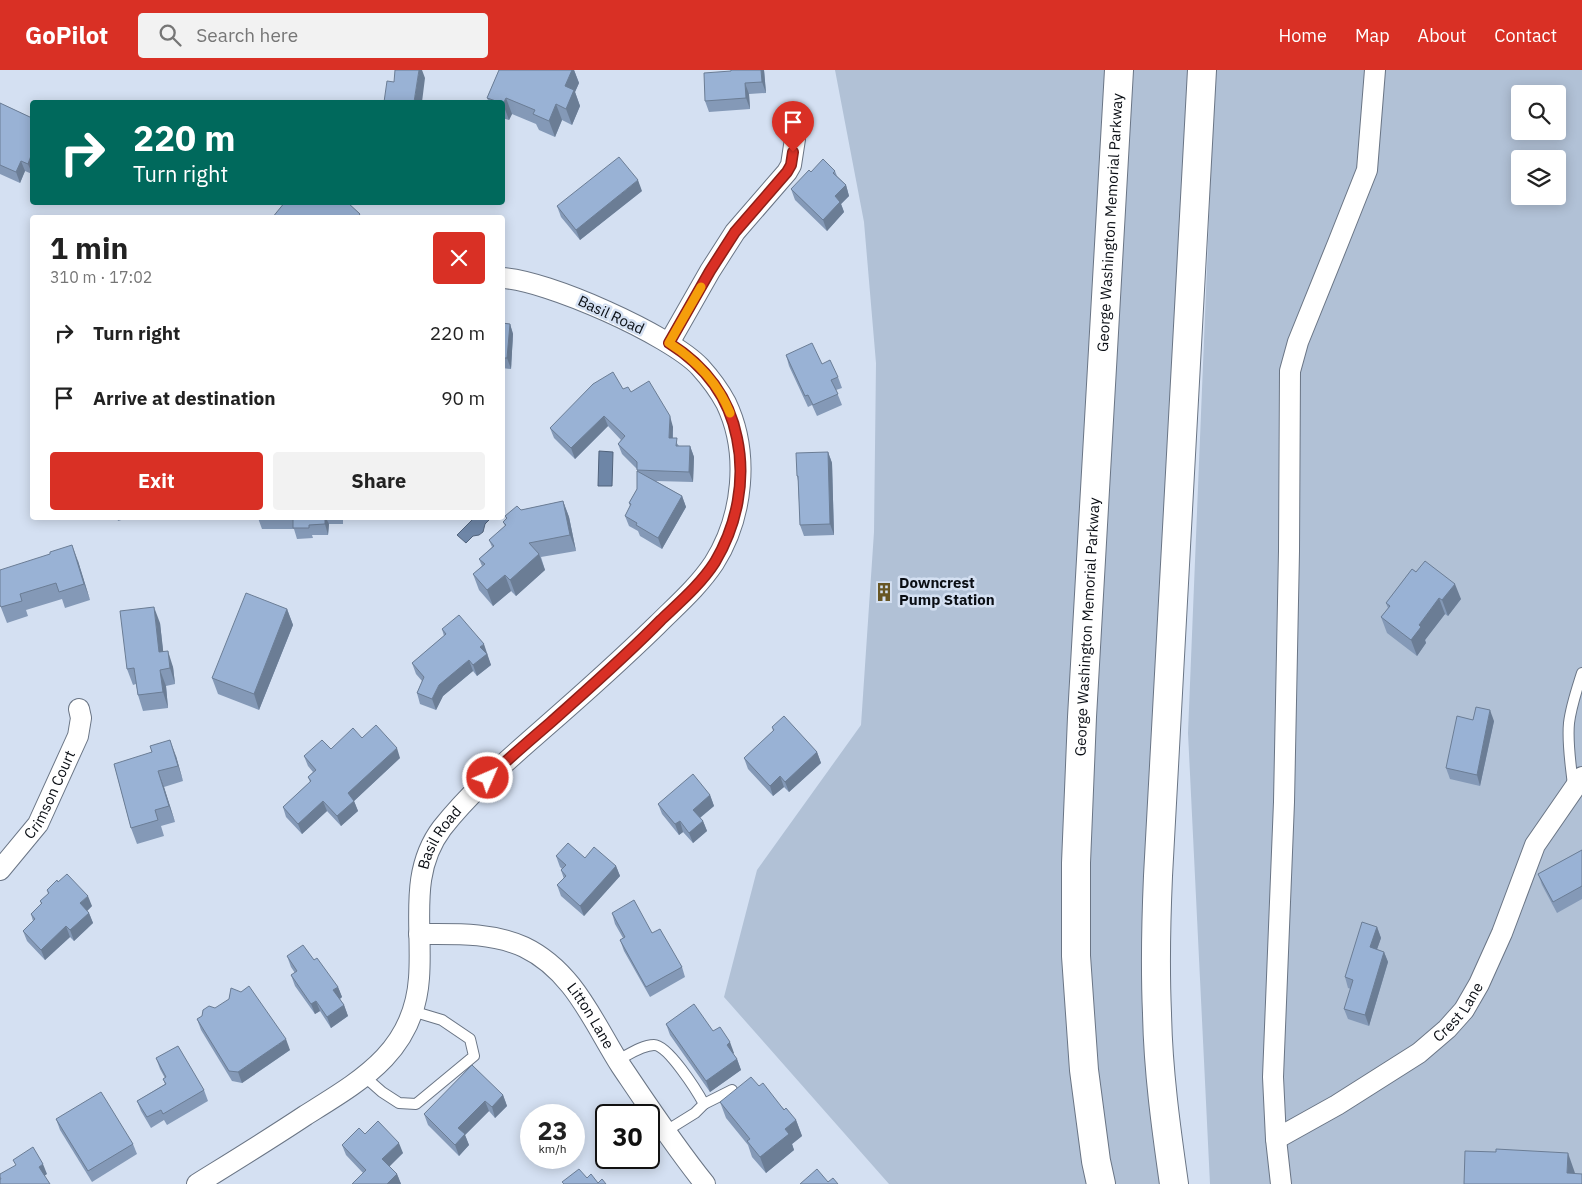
<!DOCTYPE html>
<meta charset="utf-8">
<style>
body{margin:0;font-family:"IBM Plex Sans",sans-serif;background:#f2f2f2;color:#222;height:100vh;display:flex;flex-direction:column;font-size:19px;white-space:nowrap}
*{box-sizing:border-box;margin:0}
p{font-size:16px;color:#767676}
.icon{flex:none;width:28px;height:28px;fill:none;stroke:currentColor;stroke-width:2;stroke-linecap:round;stroke-linejoin:round}
.map{position:relative;flex:1;overflow:hidden}
.panel{position:absolute;left:30px;top:145px;width:475px;height:305px;display:flex;flex-direction:column;background:#fff;border-radius:5px;box-shadow:0 2px 12px #0003}
.panel>*{flex:none}
.hud{position:absolute;left:30px;top:30px;width:475px;height:105px;border-radius:5px;box-shadow:0 2px 12px #0003;background:#00695c;color:#fff;overflow:hidden}
.buttons{position:absolute;left:1511px;top:15px;display:grid;gap:10px}
.buttons a{display:grid;place-items:center;width:55px;height:55px;border-radius:5px;background:#fff;box-shadow:0 2px 12px #0003;font-size:25px}
.speed{position:absolute;left:520px;top:1034px;display:flex;gap:10px;font-size:25px;font-weight:700;text-align:center}
.speed>*{display:grid;place-content:center;width:65px;height:65px;border-radius:50%;background:#fff;box-shadow:0 2px 12px #0003;line-height:1}
.speed small{font-size:12px;font-weight:400}
.speed .limit{border:2px solid #111;border-radius:8px;background:#fff;color:#111}
.pin{position:absolute;display:grid;place-items:center;width:42px;height:42px;color:#fff;margin:-51px -21px;border-radius:50% 50% 50% 0;rotate:-45deg;box-shadow:0 0 5px #0007}
.pin .icon{rotate:45deg}
.me{position:absolute;width:55px;margin:-28px;rotate:45deg;stroke-linejoin:round;filter:drop-shadow(0 0 4px #0008)}
.turn{display:flex;align-items:center;gap:18px;height:105px;padding:0 20px;font-size:22px}
.turn .icon{width:65px;height:65px;stroke-width:2.5}
.turn b{display:block;font-size:35px;line-height:42px}
.round{display:grid;place-items:center;flex:none;width:52px;height:52px;border-radius:5px;background:#f2f2f2}
.head{display:flex;align-items:center;justify-content:space-between;height:85px;padding:0 20px}
h1{font-size:30px;font-weight:700;line-height:38px}
.action{display:flex;gap:10px;margin-top:auto;padding:10px 20px}
.action a{flex:1;height:58px;border-radius:5px;background:#d93025;color:#fff;font-size:20px;font-weight:700;line-height:58px;text-align:center}
.action a+a{background:#f2f2f2;color:#222}
ul{padding:0;list-style:none}
li{display:flex;align-items:center;gap:15px;height:65px;padding:0 20px}
li div{flex:1}
li b{display:block;font-size:19px}
li em{font-style:normal}
header{display:flex;align-items:center;gap:30px;box-sizing:border-box;height:70px;padding:0 25px;background:#d93025;color:#fff}
header strong{font-size:24px}
nav{display:flex;gap:28px;margin-inline-start:auto;font-size:18px}
.search{width:350px;height:45px;background:#f2f2f2;display:flex;align-items:center;gap:12px;box-sizing:border-box;padding:0 18px;border-radius:5px;color:#767676;font-size:19px}
.map>svg:first-child{display:block}
.green{fill:#b1c1d6;fill-rule:evenodd}
.water{fill:#6e86a7;stroke:#50627b}
.lines{fill:none;stroke-linecap:round;stroke-linejoin:round}
.lane-casing{stroke:#6a7585;stroke-width:12}
.street-casing{stroke:#6a7585;stroke-width:22}
.highway-casing{stroke:#6a7585;stroke-width:30}
.lane{stroke:#fff;stroke-width:10}
.street{stroke:#fff;stroke-width:20}
.highway{stroke:#fff;stroke-width:28}
.wall{fill:#8499b7}
.shaded-wall{fill:#6b7d95}
.building{fill:#99b2d5;stroke:#6b7d95}
.route-casing{stroke:#8d1f18;stroke-width:12}
.route{stroke:#d93025;stroke-width:9}
.slow{stroke:#f59e0b;stroke-width:9}
.labels{text-anchor:middle;stroke-width:5;stroke-linejoin:round;paint-order:stroke}
.street-label{font-size:15px;fill:#0a0e14;stroke:#d4e0f2}
.poi-label{font-size:15px;font-weight:bold;fill:#0a0e14;stroke:#d4e0f2;text-anchor:start}
</style>
<header>
<strong>GoPilot</strong>
<div class="search"><svg class="icon" aria-label="search" viewBox="0 0 24 24"><circle cx="10" cy="10" r="6"/><path d="M15 15l6 6"/></svg>Search here</div>
<nav><a>Home</a><a>Map</a><a>About</a><a>Contact</a></nav>
</header>
<div class="map">
<svg width="1582" height="1114" viewBox="0 0 1582 1114">
<rect width="100%" height="100%" fill="#d4e0f2"/>
<g class="green">
<polygon points="835,0 1109,0 1064,765 1069,982 1093,1114 889,1114 724,927 757,800 861,655 874,462 876,293 864,152"/>
<polygon points="1128,0 1190,0 1163,1114 1112,1114 1086,915 1088,730"/>
<path d="M1215,0H1582V1114H1210L1188,663ZM1520,24H1558V61H1520ZM1520,89H1558V126H1520Z"/>
</g>
<g class="water">
<polygon points="599,381 613,382 612,416 598,416"/>
<polygon points="474,448 490,449 485,454 483,462 479,465 473,466 466,473 457,465"/>
</g>
<g class="lines">
<g class="lane-casing">
<g id="lane">
<path d="M1573,716C1571,695 1567,674 1569,653C1571,636 1577,619 1582,603"/>
<path d="M618,990C628,985 642,975 654,975C668,975 697,1021 704,1034L695,1043L666,1061"/>
<polyline points="365,1007 382,1022 399,1033 416,1034 474,986 470,969 442,950 412,941"/>
<polyline points="704,1034 732,1020"/>
</g>
</g>
<g class="street-casing">
<g id="street">
<polyline points="669,273 710,201 735,162 787,102 791,95 795,69"/>
<path id="s1" d="M0,800L38,754L78,666L81,648L79,639"/>
<path id="s2" d="M419,864C454,864 491,862 524,877C574,901 593,952 621,996C648,1036 675,1077 705,1114"/>
<path id="s3" d="M1276,1069L1337,1035L1419,983L1447,959L1464,940L1479,914L1502,863L1535,775L1582,707"/>
<path id="s4" d="M197,1114C234,1091 270,1069 306,1045C362,1010 414,981 419,908C423,856 408,803 442,758C471,721 508,690 543,659C582,625 620,591 657,555C677,535 698,517 714,493C743,447 750,383 726,333C719,320 710,308 700,297C670,265 547,210 502,208"/>
<polyline points="1281,1114 1276,1069 1273,1007 1284,732 1289,481 1290,301 1298,272 1338,173 1367,100 1375,0"/>
</g>
</g>
<g class="highway-casing">
<g id="highway">
<path id="s5" d="M1101,1114L1096,1091L1084,1000L1076,886V793L1082,647L1119,0"/>
<path d="M1174,1114C1166,1058 1158,1000 1157,943C1155,898 1156,852 1158,806L1202,0"/>
</g>
</g>
<use href="#lane" class="lane"/>
<use href="#street" class="street"/>
<use href="#highway" class="highway"/>
</g>
<g class="wall">
<polygon points="499,0 574,0 579,13 575,22 580,36 572,55 562,50 555,67 539,60 536,54 512,44 509,50 502,48 502,32 489,32 487,28"/>
<polygon points="731,0 764,0 766,23 749,24 750,39 709,42 705,31 731,1"/>
<polygon points="0,33 32,48 32,104 25,101 20,113 0,104"/>
<polygon points="835,101 837,106 846,115 849,126 841,134 844,142 827,161 795,130 791,119 811,102"/>
<polygon points="642,121 580,170 561,147 557,136"/>
<polygon points="502,253 510,254 513,264 511,299 502,298"/>
<polygon points="786,285 822,294 838,307 842,318 836,320 842,335 817,346 812,335 808,337 789,296"/>
<polygon points="623,319 673,357 673,368 679,376 690,376 694,387 693,412 656,411 682,426 686,437 662,479 640,466 638,461 629,456 625,446 630,436 629,433 637,419 637,399 622,384 618,374 621,370 608,356 575,389 554,368 550,358"/>
<polygon points="828,382 832,393 834,465 804,466 800,455 798,411 797,406"/>
<polygon points="563,431 569,447 576,481 541,487 545,500 516,526 511,521 493,536 479,520 473,504 482,496 479,489 492,477 489,470 505,456 503,452 506,449 505,446 521,440"/>
<polygon points="117,448 128,448 118,451"/>
<polygon points="258,448 343,448 343,454 329,454 328,465 312,465 313,468 297,469 294,459 262,459"/>
<polygon points="50,484 78,491 90,530 65,538 62,529 26,540 28,546 7,553 0,535"/>
<polygon points="1412,499 1461,529 1448,546 1445,544 1425,570 1426,573 1417,586 1387,563 1381,547 1388,538 1386,533"/>
<polygon points="287,539 293,555 259,640 218,624 212,608"/>
<polygon points="160,553 163,581 173,597 175,614 166,616 168,638 143,641 138,625 136,614 133,615 127,599"/>
<polygon points="442,559 488,584 487,585 491,595 477,606 473,601 443,626 436,640 420,634 417,623 422,611 416,604 412,593 444,566"/>
<polygon points="1473,650 1494,651 1480,716 1450,709 1446,698"/>
<polygon points="772,657 817,682 821,693 789,722 784,717 773,726 748,699 744,688 773,661"/>
<polygon points="362,668 400,688 354,731 358,741 341,756 327,741 302,764 286,747 283,737 310,712 308,707 313,702 308,696 304,686 331,679"/>
<polygon points="176,686 183,711 164,717 175,752 161,756 164,766 137,774 131,758 114,694"/>
<polygon points="710,725 714,736 700,748 703,751 707,761 693,773 683,762 679,765 662,744 658,734"/>
<polygon points="1582,780 1582,829 1557,843 1542,815 1538,804"/>
<polygon points="556,786 585,788 616,796 620,806 584,846 561,826 557,815 564,809 561,800 562,799 560,797"/>
<polygon points="47,820 92,836 87,841 89,843 93,853 74,871 70,867 45,890 27,871 23,861 33,851 31,844 41,834 40,831 48,824"/>
<polygon points="612,843 682,897 685,907 650,927 624,881 620,870 623,868 615,854"/>
<polygon points="1377,857 1381,868 1377,879 1384,882 1388,892 1369,956 1348,949 1344,939 1351,919 1348,918 1345,907"/>
<polygon points="287,886 314,890 338,917 342,927 340,929 344,935 348,946 331,958 320,941 315,944 295,916 291,905 295,903 291,897"/>
<polygon points="197,949 290,980 242,1013 232,1011 201,960"/>
<polygon points="666,954 713,961 734,983 733,984 737,989 741,1000 710,1022 670,965"/>
<polygon points="156,988 204,1020 208,1031 167,1055 164,1050 151,1058 141,1041 137,1031 165,1014 163,1009 165,1008 160,999"/>
<polygon points="759,1016 796,1050 802,1066 792,1074 794,1080 766,1103 752,1087 748,1075 726,1048 720,1032"/>
<polygon points="503,1025 507,1036 495,1048 489,1041 465,1065 469,1075 459,1086 428,1055 424,1044"/>
<polygon points="56,1049 133,1074 137,1084 92,1112 60,1060"/>
<polygon points="365,1064 403,1083 389,1096 397,1104 401,1114 352,1114 363,1103 346,1085 342,1075"/>
</g>
<g class="shaded-wall">
<polygon points="419,0 422,0 425,8 422,32 414,32"/>
<polygon points="572,0 574,0 579,13 575,22 580,36 572,55 566,39 565,16"/>
<polygon points="761,0 764,0 766,23 762,12"/>
<polygon points="745,13 749,24 750,39 746,28"/>
<polygon points="506,28 512,44 509,50 503,34"/>
<polygon points="556,34 562,50 555,67 549,51"/>
<polygon points="32,83 32,104 28,94"/>
<polygon points="21,91 25,101 20,113 16,102"/>
<polygon points="638,110 642,121 580,170 576,160"/>
<polygon points="846,115 849,126 841,134 844,142 827,161 823,150 835,126"/>
<polygon points="510,254 513,264 511,299 507,288"/>
<polygon points="604,346 608,356 575,389 571,378"/>
<polygon points="670,346 673,357 672,378 669,368"/>
<polygon points="690,376 694,387 693,412 689,402"/>
<polygon points="828,382 832,393 834,465 830,454"/>
<polygon points="682,426 686,437 662,479 658,468"/>
<polygon points="563,431 569,447 576,481 570,465"/>
<polygon points="325,448 326,448 329,454 328,465 325,454"/>
<polygon points="72,475 78,491 90,530 84,514"/>
<polygon points="539,484 545,500 516,526 510,510"/>
<polygon points="505,505 511,521 493,536 487,520"/>
<polygon points="1455,514 1461,529 1448,546 1442,530"/>
<polygon points="1439,528 1445,544 1425,570 1426,573 1417,586 1411,570 1419,555"/>
<polygon points="154,537 160,553 165,597 159,582"/>
<polygon points="287,539 293,555 259,640 254,624"/>
<polygon points="484,574 491,595 477,606 473,595 480,577"/>
<polygon points="168,581 173,597 175,614 170,598"/>
<polygon points="469,590 473,601 443,626 436,640 432,629 439,615"/>
<polygon points="160,600 166,616 168,638 163,622"/>
<polygon points="1490,640 1494,651 1480,716 1477,705"/>
<polygon points="170,670 176,686 183,711 178,696"/>
<polygon points="397,678 400,688 354,731 358,741 341,756 337,746 348,723"/>
<polygon points="817,682 821,693 789,722 785,712"/>
<polygon points="158,701 164,717 175,752 169,736"/>
<polygon points="780,706 784,717 773,726 770,716"/>
<polygon points="710,725 714,736 697,750 693,740"/>
<polygon points="323,731 327,741 302,764 298,754"/>
<polygon points="680,751 683,762 679,765 675,754"/>
<polygon points="703,751 707,761 693,773 689,763"/>
<polygon points="616,796 620,806 584,846 580,836"/>
<polygon points="88,826 92,836 84,844 80,833"/>
<polygon points="89,843 93,853 74,871 70,860"/>
<polygon points="66,856 70,867 45,890 41,880"/>
<polygon points="1377,857 1381,868 1374,888 1370,877"/>
<polygon points="1384,882 1388,892 1369,956 1365,945"/>
<polygon points="338,917 342,927 337,931 333,920"/>
<polygon points="316,931 320,941 315,944 311,934"/>
<polygon points="344,935 348,946 331,958 327,947"/>
<polygon points="286,969 290,980 242,1013 238,1002"/>
<polygon points="730,972 734,983 731,985 727,975"/>
<polygon points="737,989 741,1000 710,1022 706,1011"/>
<polygon points="503,1025 507,1036 495,1048 492,1037"/>
<polygon points="485,1031 489,1041 465,1065 469,1075 459,1086 455,1075 458,1058"/>
<polygon points="796,1050 802,1066 792,1074 794,1080 766,1103 760,1087 785,1059"/>
<polygon points="399,1073 403,1083 386,1100 382,1089"/>
<polygon points="1568,1083 1575,1103 1567,1103"/>
<polygon points="43,1094 47,1104 43,1107 39,1097"/>
<polygon points="397,1104 401,1114 387,1114"/>
</g>
<g class="building">
<polygon points="395,0 419,0 414,32 384,32 387,11 394,12"/>
<polygon points="499,0 572,0 565,16 574,20 566,39 556,34 549,51 533,44 535,40 506,28 503,34 502,34 502,32 499,32 487,28"/>
<polygon points="731,0 761,0 762,12 745,13 746,28 705,31 704,3 731,1"/>
<polygon points="0,33 32,48 32,83 28,94 21,91 16,102 0,95"/>
<polygon points="619,87 638,110 576,160 557,136"/>
<polygon points="823,89 835,101 833,103 846,115 835,126 840,132 823,150 791,119 809,100 811,102"/>
<polygon points="285,132 347,132 360,144 357,148 272,148"/>
<polygon points="502,253 510,254 507,288 502,288"/>
<polygon points="812,273 822,294 830,290 838,307 831,310 838,324 813,335 808,325 805,326 786,285"/>
<polygon points="613,302 623,319 628,317 631,322 649,311 670,346 669,368 677,368 676,376 690,376 689,402 637,400 637,392 618,374 625,366 604,346 571,378 550,358 593,314"/>
<polygon points="828,382 830,454 800,455 798,406 797,406 796,383"/>
<polygon points="637,401 682,426 658,468 636,455 637,453 625,446 631,434 629,433 637,419"/>
<polygon points="563,431 570,465 529,473 539,484 510,510 505,505 487,520 473,504 485,494 479,489 494,476 489,470 506,455 503,452 507,448 505,446 517,436 521,440"/>
<polygon points="258,448 325,448 325,454 309,455 309,458 293,458 293,449 258,449"/>
<polygon points="72,475 84,514 59,522 56,513 20,524 22,531 1,537 0,535 0,500 50,484 50,482"/>
<polygon points="1425,491 1455,514 1442,530 1439,528 1419,555 1421,557 1411,570 1381,547 1390,536 1386,533 1412,499 1416,502"/>
<polygon points="246,523 287,539 254,624 212,608"/>
<polygon points="154,537 159,582 168,581 170,598 160,600 163,622 138,625 134,598 127,599 120,541"/>
<polygon points="459,545 484,574 480,577 487,584 473,595 469,590 439,615 432,629 417,623 424,607 412,593 446,564 442,559"/>
<polygon points="1476,637 1490,640 1477,705 1446,698 1457,646 1473,650"/>
<polygon points="784,646 817,682 785,712 780,706 770,716 744,688 774,660 772,657"/>
<polygon points="376,655 397,678 348,723 354,731 337,746 323,731 298,754 283,737 311,711 308,707 316,700 304,686 322,670 331,679 353,658 362,668"/>
<polygon points="170,670 178,696 158,701 169,736 155,740 158,750 131,758 114,694 152,682 150,676"/>
<polygon points="693,704 710,725 693,740 703,751 689,763 680,751 675,754 658,734"/>
<polygon points="568,773 585,788 594,777 616,796 580,836 557,815 566,806 561,800 566,795 556,786"/>
<polygon points="1582,780 1582,816 1553,832 1538,804"/>
<polygon points="67,804 88,826 80,833 89,843 70,860 66,856 41,880 23,861 35,849 31,844 42,833 40,831 49,823 47,820 57,810 58,812"/>
<polygon points="634,830 652,863 660,859 682,897 646,917 620,870 625,867 612,843"/>
<polygon points="1362,852 1377,857 1370,877 1384,882 1365,945 1344,939 1353,910 1345,907"/>
<polygon points="303,875 314,890 317,888 338,917 333,920 344,935 327,947 316,931 311,934 291,905 297,901 287,886"/>
<polygon points="249,916 286,969 238,1002 229,1001 197,949 202,946 203,940 209,936 215,938 229,929 231,918 241,922"/>
<polygon points="694,934 713,961 720,957 730,972 727,975 737,989 706,1011 666,954"/>
<polygon points="178,976 204,1020 163,1044 161,1040 147,1047 137,1031 166,1014 163,1009 166,1007 156,988"/>
<polygon points="472,995 503,1025 492,1037 485,1031 458,1058 465,1064 455,1075 424,1044"/>
<polygon points="751,1007 759,1016 763,1013 784,1040 786,1038 796,1050 785,1059 789,1064 760,1087 747,1071 750,1069 720,1032"/>
<polygon points="101,1022 133,1074 88,1101 56,1049"/>
<polygon points="378,1051 399,1073 382,1089 397,1104 387,1114 352,1114 366,1100 342,1075 359,1058 365,1064"/>
<polygon points="33,1077 43,1094 39,1097 50,1114 0,1114 0,1109 1,1109 0,1107 0,1104 16,1095 13,1090"/>
<polygon points="1496,1079 1568,1083 1567,1103 1582,1104 1582,1114 1464,1114 1465,1081 1496,1082"/>
<polygon points="579,1099 587,1108 591,1104 598,1113 602,1109 606,1114 564,1114 562,1112"/>
<polygon points="817,1099 828,1112 833,1108 838,1114 800,1114"/>
</g>
<g class="lines">
<g class="route-casing">
<path id="route" d="M488,708C508,689 529,671 550,653C588,619 626,586 661,550C680,532 701,514 715,492C737,455 746,410 737,368C729,327 704,295 669,273L710,201L735,162L787,102L791,95L793,82"/>
</g>
<use href="#route" class="route"/>
<path class="slow" d="M701,217L669,273C696,290 718,313 730,343"/>
</g>
<defs>
<g id="building-bare" transform="scale(1.5)"><path d="M-4-6H4V6H1V3H-1V6H-4ZM-2.5-4.3h1.7v1.8h-1.7ZM.8-4.3h1.7v1.8H.8ZM-2.5-1h1.7V.8h-1.7ZM.8-1h1.7V.8H.8Z" fill="#675624" stroke="#d4e0f2" stroke-width="2.5" paint-order="stroke"/></g>
</defs>
<g fill-rule="evenodd">
<use href="#building-bare" x="884" y="522"/>
</g>
<g class="labels">
<g class="street-label">
<text dy="5" stroke="none"><textPath href="#s5" startOffset="964">George Washington Memorial Parkway</textPath></text>
<text transform="translate(611 245) rotate(25)" y="5">Basil Road</text>
<text dy="5" stroke="none"><textPath href="#s5" startOffset="559">George Washington Memorial Parkway</textPath></text>
<text dy="5" stroke="none"><textPath href="#s1" startOffset="91">Crimson Court</textPath></text>
<text dy="5" stroke="none"><textPath href="#s4" startOffset="460">Basil Road</textPath></text>
<text dy="5" stroke="none"><textPath href="#s3" startOffset="224">Crest Lane</textPath></text>
<text dy="5" stroke="none"><textPath href="#s2" startOffset="204">Litton Lane</textPath></text>
</g>
<g class="poi-label">
<text x="899" y="518">Downcrest<tspan x="899" dy="17">Pump Station</tspan></text>
</g>
</g>
</svg>
<div class="buttons">
<a><svg class="icon" aria-label="search" viewBox="0 0 24 24"><circle cx="10" cy="10" r="6"/><path d="M15 15l6 6"/></svg></a>
<a><svg class="icon" aria-label="layers" viewBox="0 0 24 24"><path d="M12 4l9 5-9 5-9-5zM3 14l9 5 9-5"/></svg></a>
</div>
<div class="speed"><div>23<small>km/h</small></div><div class="limit">30</div></div>
<div class="pin" style="left:793px;top:82px;background:#d93025"><svg class="icon" aria-label="arrive" viewBox="0 0 24 24"><path d="M6 21V4h12l-3 4 3 4H6"/></svg></div>
<svg class="me" style="left:488px;top:708px" viewBox="-20 -20 40 40"><circle r="17" fill="#d93025" stroke="#fff" stroke-width="3"/><path d="M0-11L8 9 0 5-8 9z" fill="#fff"/></svg>
<div class="hud">
<div class="turn"><svg class="icon" aria-label="right" viewBox="0 0 24 24"><path d="M7 20v-9h11M14 6l5 5-5 5"/></svg><div><b>220 m</b>Turn right</div></div>
</div>
<section class="panel">
<div class="head"><div><h1>1 min</h1><p>310 m · 17:02</p></div><a class="round" style="background:#d93025;color:#fff"><svg class="icon" aria-label="close" viewBox="0 0 24 24"><path d="M6 6l12 12M18 6L6 18"/></svg></a></div>
<ul>
<li><svg class="icon" aria-label="right" viewBox="0 0 24 24"><path d="M7 20v-9h11M14 6l5 5-5 5"/></svg><div><b>Turn right</b></div><em>220 m</em></li>
<li><svg class="icon" aria-label="arrive" viewBox="0 0 24 24"><path d="M6 21V4h12l-3 4 3 4H6"/></svg><div><b>Arrive at destination</b></div><em>90 m</em></li>
</ul>
<div class="action"><a>Exit</a><a>Share</a></div>
</section>
</div>
